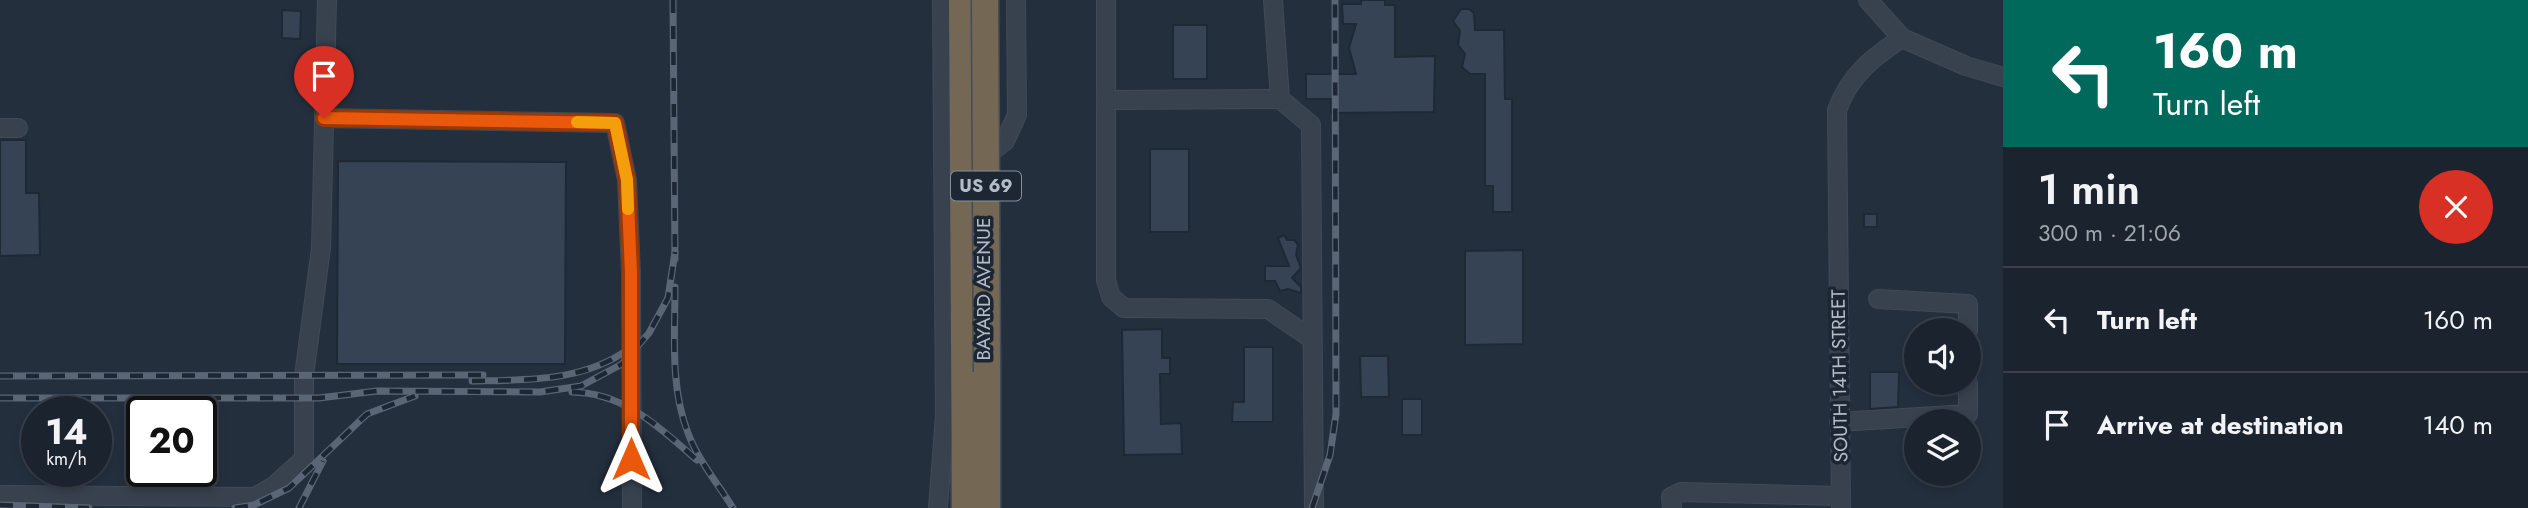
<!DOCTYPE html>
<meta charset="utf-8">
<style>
body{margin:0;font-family:Jost,sans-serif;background:#242b36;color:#f1f3f6;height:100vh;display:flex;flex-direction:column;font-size:26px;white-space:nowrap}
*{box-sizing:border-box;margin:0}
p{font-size:23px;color:#a0a4aa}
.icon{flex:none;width:38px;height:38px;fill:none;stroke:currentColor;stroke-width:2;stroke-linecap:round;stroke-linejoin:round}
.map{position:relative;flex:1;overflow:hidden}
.drawer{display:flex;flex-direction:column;background:#1b232e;width:525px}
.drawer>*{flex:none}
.top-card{background:#00695c;color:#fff;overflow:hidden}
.controls{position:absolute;left:1904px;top:318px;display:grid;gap:14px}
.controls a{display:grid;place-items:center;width:77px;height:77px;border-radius:50%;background:#1b232e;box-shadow:0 4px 10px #0003,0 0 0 2px #39404a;font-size:35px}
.speed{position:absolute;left:21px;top:396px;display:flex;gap:14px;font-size:35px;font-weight:700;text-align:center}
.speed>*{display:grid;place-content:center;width:91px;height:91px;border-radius:50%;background:#1b232e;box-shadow:0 4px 10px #0003,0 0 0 2px #39404a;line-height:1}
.speed small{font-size:18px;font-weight:400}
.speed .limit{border:4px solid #111;border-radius:10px;background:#fff;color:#111}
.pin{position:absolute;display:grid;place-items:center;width:60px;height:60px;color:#fff;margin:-72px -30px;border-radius:50% 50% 50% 0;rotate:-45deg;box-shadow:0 0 7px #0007}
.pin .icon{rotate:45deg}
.me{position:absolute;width:77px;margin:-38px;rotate:0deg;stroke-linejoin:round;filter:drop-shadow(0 0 5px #0008)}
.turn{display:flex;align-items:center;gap:24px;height:147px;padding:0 35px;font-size:32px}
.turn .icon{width:91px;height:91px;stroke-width:2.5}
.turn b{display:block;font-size:49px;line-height:60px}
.round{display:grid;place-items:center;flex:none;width:74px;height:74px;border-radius:37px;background:#242b36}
.overview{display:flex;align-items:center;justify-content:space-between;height:119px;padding:0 35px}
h1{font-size:42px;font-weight:600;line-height:52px}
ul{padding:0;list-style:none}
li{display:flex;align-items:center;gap:21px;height:105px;padding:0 35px;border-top:2px solid #39404a}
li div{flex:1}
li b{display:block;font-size:26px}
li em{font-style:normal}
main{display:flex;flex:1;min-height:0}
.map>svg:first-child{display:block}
.building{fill:#364354;stroke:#1f2835;stroke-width:2}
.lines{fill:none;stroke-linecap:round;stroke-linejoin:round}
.minor-casing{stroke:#414a57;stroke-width:20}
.highway-casing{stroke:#434c59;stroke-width:29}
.minor{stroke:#38414e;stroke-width:18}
.highway{stroke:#746855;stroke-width:26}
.rail-casing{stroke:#5a6575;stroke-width:7}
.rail{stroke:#1d2633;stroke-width:4.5;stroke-dasharray:13;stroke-linecap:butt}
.highway-bridge-casing{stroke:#434c59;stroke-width:29;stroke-linecap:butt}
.highway-bridge{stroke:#746855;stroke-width:26}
.route-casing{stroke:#983908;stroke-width:18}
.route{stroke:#ea580c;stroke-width:12}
.slow{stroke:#f59e0b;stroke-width:12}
.labels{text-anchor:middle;stroke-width:7;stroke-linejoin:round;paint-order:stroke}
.shield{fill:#1d2633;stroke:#878f9c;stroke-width:2}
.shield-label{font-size:18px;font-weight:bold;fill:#b4bcc9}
.street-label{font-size:19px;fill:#b4bcc9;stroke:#1d2633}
</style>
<main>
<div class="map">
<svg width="2003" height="508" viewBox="0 0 2003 508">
<rect width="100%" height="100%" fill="#242f3e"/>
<g class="building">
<polygon points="1361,0 1385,0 1385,5 1395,5 1395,57 1435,56 1434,112 1331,113 1331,99 1306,99 1306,74 1356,74 1349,48 1356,24 1343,24 1342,4 1361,4"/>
<polygon points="1461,9 1469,9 1474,13 1475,30 1504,30 1505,99 1512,99 1512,212 1493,212 1493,186 1485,186 1485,74 1470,74 1462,67 1465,54 1458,45 1460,31 1453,21"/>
<polygon points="282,10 301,11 300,39 282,38"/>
<rect x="1173" y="25" width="34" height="54"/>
<polygon points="0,140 26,140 26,193 39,193 40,255 0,256"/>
<rect x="1150" y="149" width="39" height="83"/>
<polygon points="338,161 566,162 565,364 337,364"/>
<rect x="1864" y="214" width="13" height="13"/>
<polygon points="1284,235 1287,240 1294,240 1298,245 1296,255 1301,268 1292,278 1301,287 1301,293 1288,289 1280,291 1275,281 1265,281 1265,266 1289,266 1278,238"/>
<polygon points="1523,250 1523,344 1465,345 1465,251"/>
<polygon points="1162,329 1162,358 1170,358 1170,374 1160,374 1161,424 1181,423 1182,454 1124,455 1122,330"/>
<polygon points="1244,347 1273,347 1273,422 1232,422 1233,402 1244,402"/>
<polygon points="1360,356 1388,356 1389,397 1361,397"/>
<polygon points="1870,372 1899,372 1898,407 1870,409"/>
<rect x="1402" y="399" width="20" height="36"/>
</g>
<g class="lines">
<g class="minor-casing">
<g id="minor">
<polyline points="1106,0 1106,280 1111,297 1124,308 1268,309 1312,339"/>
<polyline points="1273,0 1280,99 1311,125 1314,508"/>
<polyline points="1868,0 1902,38 1966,66 2003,77"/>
<polyline points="1106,100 1280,99"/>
<polyline points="324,118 615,123 627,180 631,273 632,508"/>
<polyline points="0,128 18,128"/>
<polyline points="984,162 984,157 1005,141 1017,115 1016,0"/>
<polyline points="1878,299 1968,304 1968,331"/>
<polyline points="1839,422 1968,414 1968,383"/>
<polyline points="0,495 255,497 274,486 304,459 304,376 321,248 327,0"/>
<polyline points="938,508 945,415 942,0"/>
<polyline points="1672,508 1671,497 1681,492 1840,496"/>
<path d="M1841,508L1837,110C1850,75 1872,58 1902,38"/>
</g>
</g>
<g class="highway-casing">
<g id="highway">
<polyline points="962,0 965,508"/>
<polyline points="987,508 987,372"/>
</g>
</g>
<use href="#minor" class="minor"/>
<use href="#highway" class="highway"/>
<g class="rail-casing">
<g id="rail">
<polyline points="673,0 675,259"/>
<path d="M675,287C675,336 670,387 688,433C698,460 718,484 733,508"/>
<polyline points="0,376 483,375"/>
<path d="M472,381C526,380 584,382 630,348"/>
<path d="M572,392C625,393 659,427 697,460"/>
<polyline points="0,398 319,398 377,391 540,392 581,386 622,364 649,333 668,298 675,252"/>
<polyline points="0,505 89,508"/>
<polyline points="235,508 254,505 289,488 367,414 415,396"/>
<polyline points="299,508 323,461"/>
<polyline points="1312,508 1330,455 1336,414 1335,0"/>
</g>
</g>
<use href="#rail" class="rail"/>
<g class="highway-bridge-casing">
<polyline id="highway-bridge" points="985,0 987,372"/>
</g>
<use href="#highway-bridge" class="highway-bridge"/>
</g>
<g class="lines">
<g class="route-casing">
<polyline id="route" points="324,118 615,123 627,180 631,273 631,459"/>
</g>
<use href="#route" class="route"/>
<polyline class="slow" points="577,122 615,123 627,180 628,209"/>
</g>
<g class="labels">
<rect class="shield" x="951" y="171.5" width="70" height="29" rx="5"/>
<g class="shield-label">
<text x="986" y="192">US 69</text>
</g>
<g class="street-label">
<text transform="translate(983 289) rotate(-90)" y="7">BAYARD AVENUE</text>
<text transform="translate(1839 376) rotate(-91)" y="7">SOUTH 14TH STREET</text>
</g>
</g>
</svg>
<div class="controls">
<a><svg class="icon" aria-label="sound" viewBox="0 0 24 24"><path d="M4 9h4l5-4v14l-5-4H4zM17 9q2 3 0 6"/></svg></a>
<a><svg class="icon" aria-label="layers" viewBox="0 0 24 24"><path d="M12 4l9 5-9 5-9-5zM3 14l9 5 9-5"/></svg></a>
</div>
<div class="speed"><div>14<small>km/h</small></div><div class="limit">20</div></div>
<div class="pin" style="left:324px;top:118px;background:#d93025"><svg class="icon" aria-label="arrive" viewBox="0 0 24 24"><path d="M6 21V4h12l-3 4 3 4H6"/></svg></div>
<svg class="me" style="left:631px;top:459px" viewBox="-20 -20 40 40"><path d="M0-17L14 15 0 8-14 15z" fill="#ea580c" stroke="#fff" stroke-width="4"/></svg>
</div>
<section class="drawer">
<div class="top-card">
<div class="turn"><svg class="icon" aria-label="left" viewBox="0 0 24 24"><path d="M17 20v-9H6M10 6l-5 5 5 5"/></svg><div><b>160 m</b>Turn left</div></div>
</div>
<div class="overview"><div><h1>1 min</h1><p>300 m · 21:06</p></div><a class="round" style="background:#d93025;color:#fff"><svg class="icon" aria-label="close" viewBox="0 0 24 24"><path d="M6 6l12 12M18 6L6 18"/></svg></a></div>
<ul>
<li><svg class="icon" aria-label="left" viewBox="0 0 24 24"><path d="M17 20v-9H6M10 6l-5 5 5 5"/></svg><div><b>Turn left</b></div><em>160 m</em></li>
<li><svg class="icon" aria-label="arrive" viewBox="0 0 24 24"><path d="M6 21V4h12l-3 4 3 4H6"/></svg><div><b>Arrive at destination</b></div><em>140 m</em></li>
</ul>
</section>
</main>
